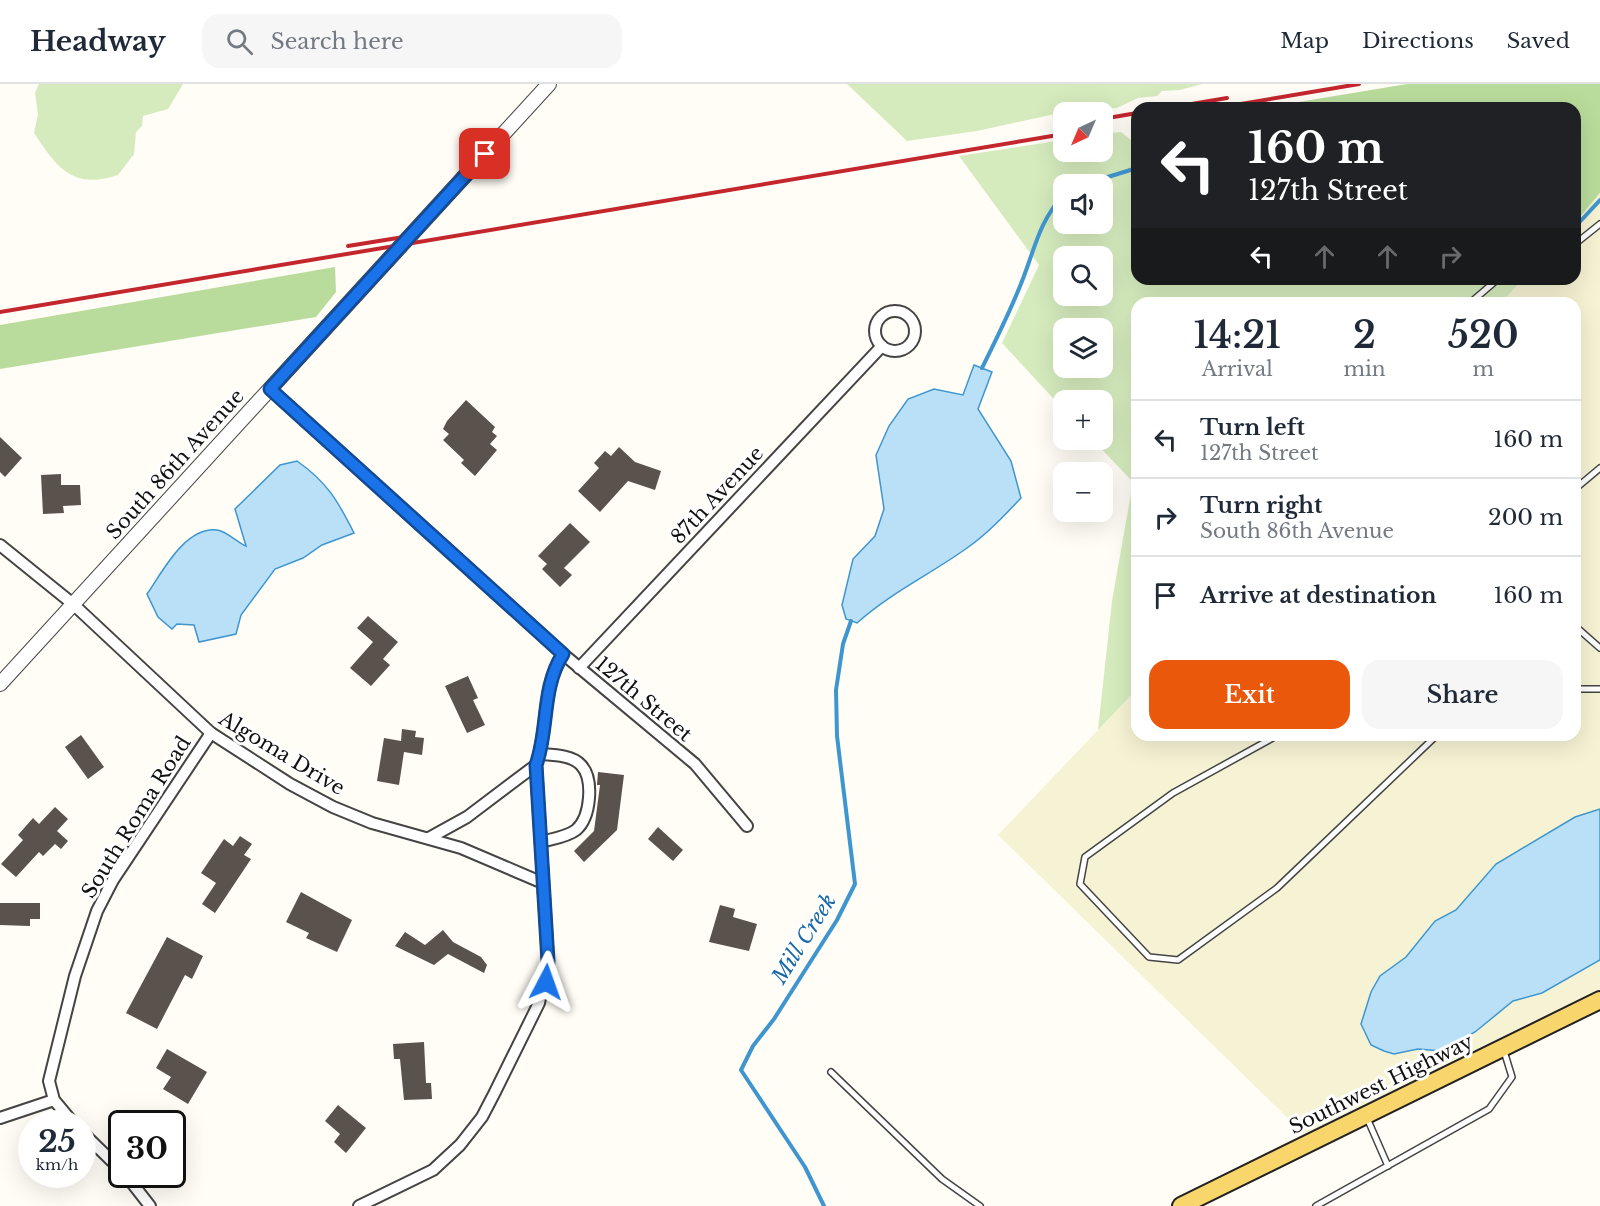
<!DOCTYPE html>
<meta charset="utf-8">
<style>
body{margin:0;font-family:"Libre Baskerville",serif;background:#f6f6f7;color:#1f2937;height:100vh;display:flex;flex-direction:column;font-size:22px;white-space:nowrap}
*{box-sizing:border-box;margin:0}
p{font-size:20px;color:#747a83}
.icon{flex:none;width:33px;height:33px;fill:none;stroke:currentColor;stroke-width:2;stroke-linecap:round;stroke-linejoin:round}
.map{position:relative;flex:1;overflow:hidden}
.details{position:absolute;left:1131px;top:213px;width:450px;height:444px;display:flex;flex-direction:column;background:#fff;border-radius:18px;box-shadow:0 6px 24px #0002}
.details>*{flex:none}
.banner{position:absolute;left:1131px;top:18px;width:450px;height:183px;border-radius:18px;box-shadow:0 6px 24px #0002;background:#202124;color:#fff;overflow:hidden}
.needle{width:39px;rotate:224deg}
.buttons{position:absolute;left:1053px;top:18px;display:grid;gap:12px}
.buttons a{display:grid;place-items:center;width:60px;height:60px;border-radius:12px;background:#fff;box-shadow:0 6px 24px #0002;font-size:30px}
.speed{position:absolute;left:18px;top:1026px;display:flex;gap:12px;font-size:30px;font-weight:700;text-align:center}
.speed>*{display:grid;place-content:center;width:78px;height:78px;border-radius:50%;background:#fff;box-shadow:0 6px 24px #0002;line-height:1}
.speed small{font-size:15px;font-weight:400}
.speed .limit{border:3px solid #111;border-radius:9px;background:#fff;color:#111}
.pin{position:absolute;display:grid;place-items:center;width:51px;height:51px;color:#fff;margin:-26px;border-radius:12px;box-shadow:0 3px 9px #0006}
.me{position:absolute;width:66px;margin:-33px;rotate:4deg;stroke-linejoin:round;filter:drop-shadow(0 0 4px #0008)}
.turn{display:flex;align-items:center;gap:21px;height:126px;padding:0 18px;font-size:27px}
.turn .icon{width:78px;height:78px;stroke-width:2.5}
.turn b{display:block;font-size:42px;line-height:51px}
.lanes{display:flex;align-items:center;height:57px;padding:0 18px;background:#0003;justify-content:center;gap:30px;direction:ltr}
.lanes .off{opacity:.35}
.eta{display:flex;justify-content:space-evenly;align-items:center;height:102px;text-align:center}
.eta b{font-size:36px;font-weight:600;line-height:42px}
.primary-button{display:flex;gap:12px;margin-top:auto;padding:12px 18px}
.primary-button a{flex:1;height:69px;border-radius:18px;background:#ea580c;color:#fff;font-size:24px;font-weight:600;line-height:69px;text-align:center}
.primary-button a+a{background:#f6f6f7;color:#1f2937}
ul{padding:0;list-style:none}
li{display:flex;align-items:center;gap:18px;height:78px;padding:0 18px;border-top:2px solid #e0e1e3}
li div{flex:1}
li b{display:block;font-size:22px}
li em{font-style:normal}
header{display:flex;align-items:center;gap:36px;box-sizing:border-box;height:84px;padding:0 30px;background:#fff;border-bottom:2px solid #e0e1e3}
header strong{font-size:28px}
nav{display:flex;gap:33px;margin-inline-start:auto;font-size:21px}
.search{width:420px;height:54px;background:#f6f6f7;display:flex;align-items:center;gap:15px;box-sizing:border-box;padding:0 21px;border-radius:18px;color:#747a83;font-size:22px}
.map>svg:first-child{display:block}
.farmland{fill:#f6f3d4}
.green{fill:#d5ebbd;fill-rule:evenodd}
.forest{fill:#b9dc9c}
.water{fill:#b9e0f7;stroke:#3f96cf;stroke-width:1.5}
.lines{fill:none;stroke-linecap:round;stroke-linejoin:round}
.stream{stroke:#3f96cf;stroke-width:4}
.building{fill:#5a524d}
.service-casing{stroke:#444;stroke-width:8}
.minor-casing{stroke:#444;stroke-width:14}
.tertiary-casing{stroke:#444;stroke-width:16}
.primary-casing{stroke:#222;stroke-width:20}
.service{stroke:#fff;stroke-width:5}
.minor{stroke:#fff;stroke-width:10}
.tertiary{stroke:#fff;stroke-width:14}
.primary{stroke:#f9d66b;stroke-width:16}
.rail{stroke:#c4262e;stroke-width:4}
.route-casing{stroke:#114b97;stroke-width:15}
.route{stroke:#1a73e8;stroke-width:10}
.labels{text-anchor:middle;stroke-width:6;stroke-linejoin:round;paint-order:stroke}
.street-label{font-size:20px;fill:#111;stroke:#fff}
.water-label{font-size:21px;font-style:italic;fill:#1768a6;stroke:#fff}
</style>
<header>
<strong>Headway</strong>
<div class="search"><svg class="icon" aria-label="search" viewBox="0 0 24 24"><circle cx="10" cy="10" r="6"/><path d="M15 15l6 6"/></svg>Search here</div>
<nav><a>Map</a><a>Directions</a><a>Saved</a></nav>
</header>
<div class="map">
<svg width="1600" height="1122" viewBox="0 0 1600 1122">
<rect width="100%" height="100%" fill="#fffdf5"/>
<polygon class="farmland" points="1600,109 1600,908 1306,1052 998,751 1137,605 1137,651 1575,651 1575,219 1501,219 1523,195 1575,195 1575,139"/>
<g class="green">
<path d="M39,0H183L168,25L143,32L142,42L136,48L134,70L118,91C73,106 57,84 34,49L38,30L35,9Z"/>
<polygon points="847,0 1202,0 1180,6 1162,7 1157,12 1138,14 1117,24 1064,28 977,47 907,57"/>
<path d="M1121,48L1137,61V195H1523L1501,219H1137V605L1098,646L1112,517L1133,398L1093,356H1102V316H1064L1063,325L1002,259L1039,181L959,72L1063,56L1064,68H1102L1103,50ZM1064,100H1102V140H1064ZM1064,172H1102V212H1064ZM1064,244H1102V284H1064Z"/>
</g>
<g class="forest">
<polygon points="1407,0 1600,0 1600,109 1575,139 1575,24 1263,24"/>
<polygon points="335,183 336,208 316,233 0,285 0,241"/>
</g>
<g class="water">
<path d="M974,281L992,288L978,325L1011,377L1021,414C1004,432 987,450 967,464C931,490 890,509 857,539L846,535L842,521L853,475L875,452L884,425L876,371L889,342L908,315L934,305L963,311Z"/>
<path d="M297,377C327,398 338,417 354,449L322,461L303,474L275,485L241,531L236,550L199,558L194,541L177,540L172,545L158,533L147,510C162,489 184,443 217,446C226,447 237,458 246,462L235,425L280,381Z"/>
<polygon points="1600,725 1600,876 1542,909 1513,917 1475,948 1441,967 1418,965 1394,970 1384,967 1371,961 1361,940 1371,908 1380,892 1406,873 1435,837 1456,826 1496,780 1575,733"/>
</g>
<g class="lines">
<g class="stream">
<polyline points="1085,100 1137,84"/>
<polyline points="1575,143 1600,116"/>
<path d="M982,284C997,254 1012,224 1024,192C1036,160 1040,137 1064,110"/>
<polyline points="824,1122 805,1083 741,986 753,962 774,935 837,836 855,800 837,652 836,606 843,560 851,537"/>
</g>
</g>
<g class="building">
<polygon points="466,316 495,343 492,348 497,352 490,360 497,366 475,392 461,379 464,376 443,356 449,350 443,345 447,337"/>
<polygon points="0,353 22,374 5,393 0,388"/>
<polygon points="619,363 635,378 661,387 655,406 628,397 600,428 578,407 599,384 594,379 605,367 611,372"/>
<polygon points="61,390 61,401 80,401 81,421 63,422 64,429 43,430 41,391"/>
<polygon points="570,439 590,458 564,484 572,491 560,503 542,485 547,480 538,472"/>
<polygon points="368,532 398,558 383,575 390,581 371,602 350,584 373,558 357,544"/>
<polygon points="468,592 478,614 473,616 485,641 467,649 445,602"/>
<polygon points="402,645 416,647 415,653 424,654 422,671 404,668 399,701 377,697 384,654 401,657"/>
<polygon points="81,651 104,683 88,695 65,663"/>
<polygon points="598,688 624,691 617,746 584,778 574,767 594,747 600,701 597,701"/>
<polygon points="55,723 68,735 57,747 68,757 61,765 55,760 43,772 39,768 16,793 1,780 23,756 18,751 33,734 39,740"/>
<polygon points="658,743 683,766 673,777 648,755"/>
<polygon points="240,752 252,760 244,771 251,775 215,829 202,820 216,799 201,789 224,755 233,762"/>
<polygon points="301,808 352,836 337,868 306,854 309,849 286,838"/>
<polygon points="0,819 40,819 40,835 30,835 30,842 0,841"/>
<polygon points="720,821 735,825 733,833 757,840 749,867 709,858"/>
<polygon points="443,846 453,858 481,873 487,881 484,889 448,870 434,881 395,862 405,848 425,861"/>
<polygon points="167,853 203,872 192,895 185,891 157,945 126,929"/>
<polygon points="424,958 426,999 431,999 432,1015 404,1016 400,975 394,975 393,960"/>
<polygon points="167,965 207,988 188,1020 163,1005 171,993 156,984"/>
<polygon points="338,1021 366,1044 346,1069 334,1058 340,1050 325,1037"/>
</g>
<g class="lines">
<g class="service-casing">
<g id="service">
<polyline points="1575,160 1600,140"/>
<polyline points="1470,219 1498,195"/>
<polyline points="1575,405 1600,384"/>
<polyline points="1575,542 1600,564"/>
<polyline points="1575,605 1600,605"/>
<polyline points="1278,651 1173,709 1085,773 1080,800 1149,873 1178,876 1277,804 1437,651"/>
<polyline points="831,988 942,1095 980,1122"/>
<polyline points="1367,1034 1388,1082"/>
<polyline points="1316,1122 1489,1025 1512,993 1504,967"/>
</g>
</g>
<g class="minor-casing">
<g id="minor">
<circle cx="895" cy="247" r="20"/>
<polyline points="270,305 563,570 695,680 747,742"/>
<polyline points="0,461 73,520 211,649 290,700 333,723 372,739 461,764 543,799"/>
<polyline points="579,584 882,262"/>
<path d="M540,670C553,671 572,671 581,681C594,695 591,733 576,746C567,753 551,755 541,758"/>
<polyline points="429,754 467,733 536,681"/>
<polyline points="0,1034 54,1016"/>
<polyline points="74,1040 54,1016 49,997 75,892 97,827 113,796 211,649"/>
<polyline points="82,1048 122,1087"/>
<polyline points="125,1090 150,1122"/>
<path d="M359,1122L433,1086L460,1061L482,1033L494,1010L539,919L548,877L536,681C549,645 541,604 563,570"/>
</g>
</g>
<g class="tertiary-casing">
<polyline id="tertiary" points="0,600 549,0"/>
</g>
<g class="primary-casing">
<polyline id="primary" points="1181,1122 1600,916"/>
</g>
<use href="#service" class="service"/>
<use href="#minor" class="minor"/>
<use href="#tertiary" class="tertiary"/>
<use href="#primary" class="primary"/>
<g class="rail">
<polyline points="1168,24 1227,14"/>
<polyline points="1217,24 1359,0"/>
<polyline points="1102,35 1137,29"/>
<polyline points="348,162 416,151"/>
<polyline points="0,228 1064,50"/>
</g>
</g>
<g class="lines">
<g class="route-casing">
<path id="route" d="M485,70L270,305L563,570C541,604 549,645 536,681L548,877L546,898"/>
</g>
<use href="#route" class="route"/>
</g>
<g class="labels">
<g class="street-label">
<text transform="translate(175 380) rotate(-48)" y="7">South 86th Avenue</text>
<text transform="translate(717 411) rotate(-47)" y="7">87th Avenue</text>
<text transform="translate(644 615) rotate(40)" y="7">127th Street</text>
<text transform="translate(282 669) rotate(31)" y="7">Algoma Drive</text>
<text transform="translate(136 733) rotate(-58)" y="7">South Roma Road</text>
<text transform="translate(1381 1000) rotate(-26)" y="7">Southwest Highway</text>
</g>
<g class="water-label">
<text transform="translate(804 855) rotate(-58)" y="7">Mill Creek</text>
</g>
</g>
</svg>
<div class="buttons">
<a><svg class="needle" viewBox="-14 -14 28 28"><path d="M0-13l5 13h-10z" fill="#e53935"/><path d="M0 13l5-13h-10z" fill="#747a83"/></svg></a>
<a><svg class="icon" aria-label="sound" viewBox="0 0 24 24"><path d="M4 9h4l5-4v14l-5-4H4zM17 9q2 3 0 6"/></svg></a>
<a><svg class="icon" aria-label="search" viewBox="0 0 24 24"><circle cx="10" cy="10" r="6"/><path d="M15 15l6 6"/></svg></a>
<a><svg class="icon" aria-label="layers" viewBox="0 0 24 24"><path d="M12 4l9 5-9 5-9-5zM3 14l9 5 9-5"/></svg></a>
<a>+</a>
<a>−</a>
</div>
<div class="speed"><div>25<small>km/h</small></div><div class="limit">30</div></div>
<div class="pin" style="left:485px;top:70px;background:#d93025"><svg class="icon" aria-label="arrive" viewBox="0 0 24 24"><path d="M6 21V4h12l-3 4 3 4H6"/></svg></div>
<svg class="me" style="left:546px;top:898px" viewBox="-20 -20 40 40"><path d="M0-17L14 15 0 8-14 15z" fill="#1a73e8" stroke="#fff" stroke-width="4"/></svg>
<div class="banner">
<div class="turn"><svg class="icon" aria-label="left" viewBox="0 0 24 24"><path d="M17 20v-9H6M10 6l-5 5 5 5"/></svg><div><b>160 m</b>127th Street</div></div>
<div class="lanes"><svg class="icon" aria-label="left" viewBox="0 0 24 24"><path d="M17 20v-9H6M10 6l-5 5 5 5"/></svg><svg class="icon off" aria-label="ahead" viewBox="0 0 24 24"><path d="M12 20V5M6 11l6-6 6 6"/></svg><svg class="icon off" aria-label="ahead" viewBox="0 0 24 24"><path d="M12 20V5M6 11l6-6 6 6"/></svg><svg class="icon off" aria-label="right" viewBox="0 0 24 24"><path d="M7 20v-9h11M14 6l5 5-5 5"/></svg></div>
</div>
<section class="details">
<div class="eta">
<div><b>14:21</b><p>Arrival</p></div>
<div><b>2</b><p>min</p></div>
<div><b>520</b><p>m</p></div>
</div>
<ul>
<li><svg class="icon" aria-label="left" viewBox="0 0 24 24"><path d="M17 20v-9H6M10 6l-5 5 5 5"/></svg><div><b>Turn left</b><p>127th Street</p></div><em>160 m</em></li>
<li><svg class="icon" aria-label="right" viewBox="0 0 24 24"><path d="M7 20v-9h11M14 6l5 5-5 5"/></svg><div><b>Turn right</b><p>South 86th Avenue</p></div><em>200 m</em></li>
<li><svg class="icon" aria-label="arrive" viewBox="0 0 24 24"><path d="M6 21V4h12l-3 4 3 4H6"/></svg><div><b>Arrive at destination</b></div><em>160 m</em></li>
</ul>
<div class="primary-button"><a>Exit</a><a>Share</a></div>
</section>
</div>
